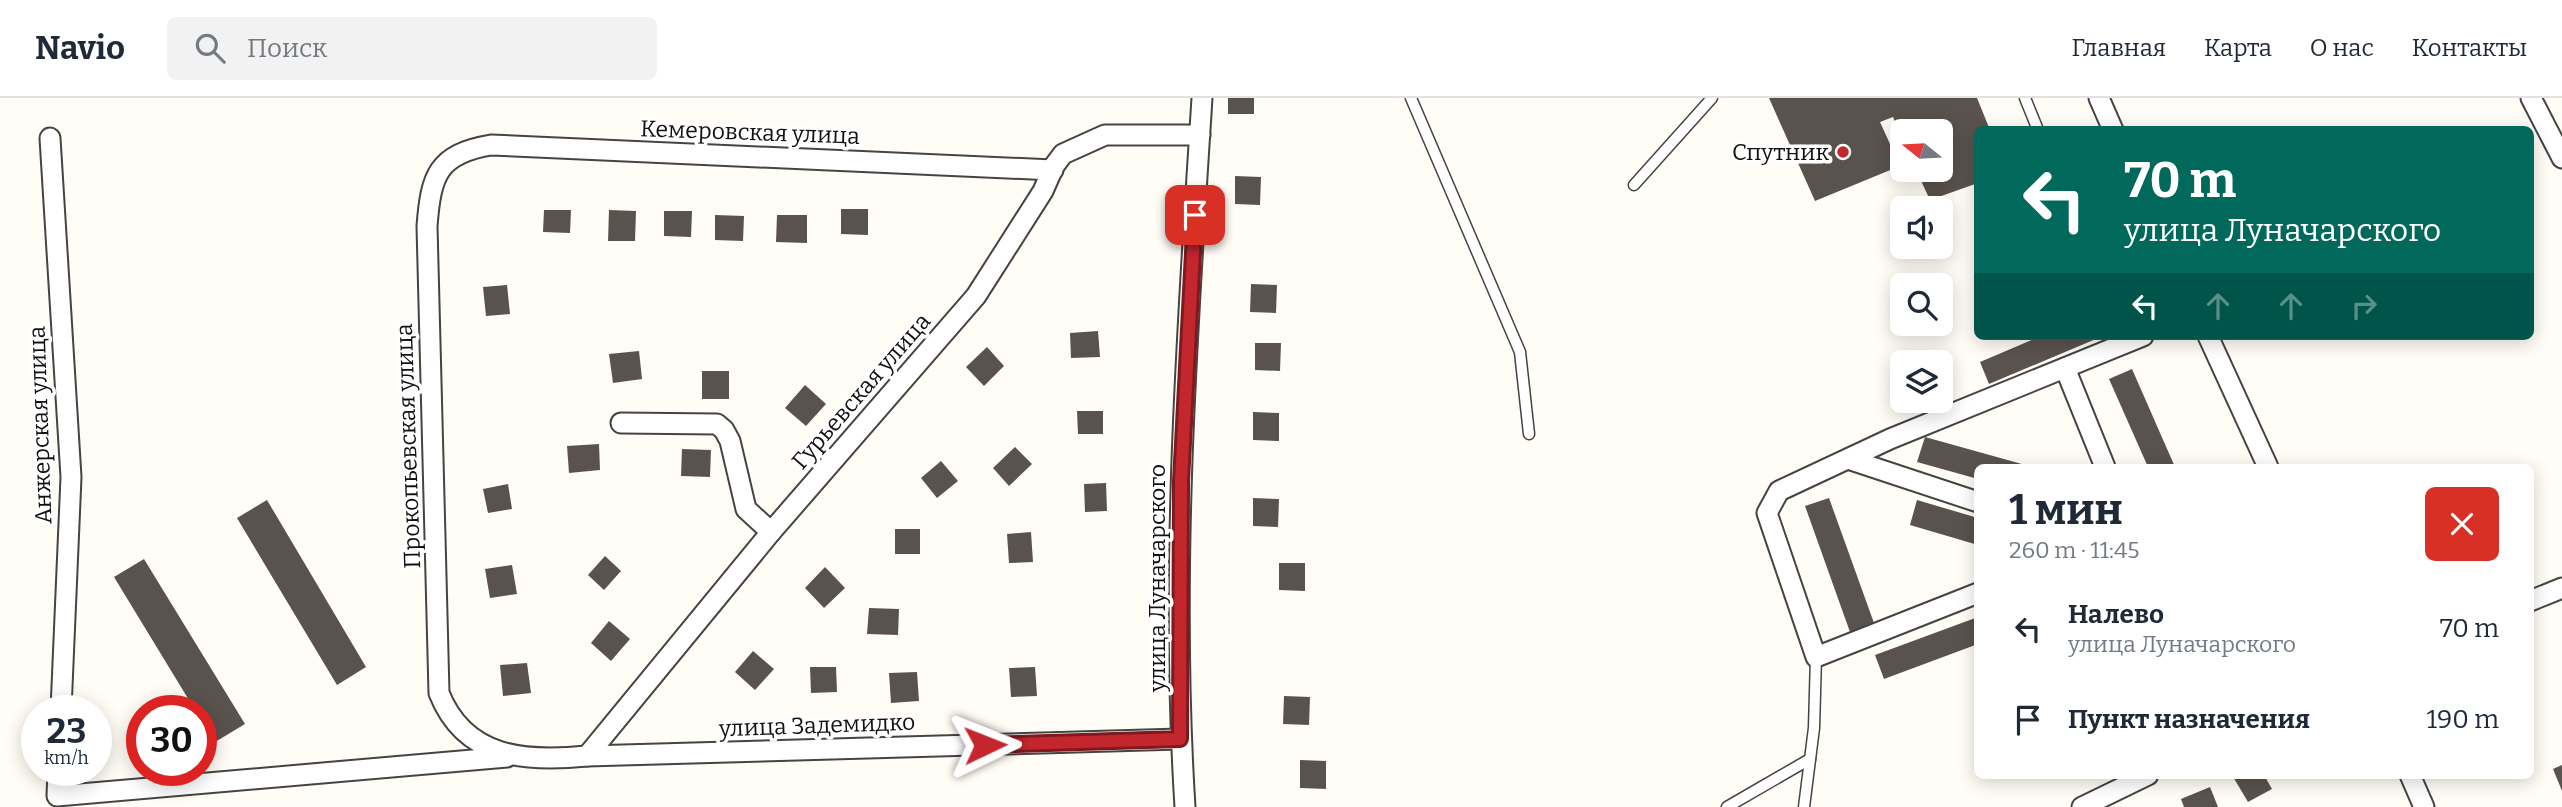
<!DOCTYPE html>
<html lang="ru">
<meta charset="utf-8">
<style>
body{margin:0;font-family:Bitter,serif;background:#f2f2f3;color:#1f2937;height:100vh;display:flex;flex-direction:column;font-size:26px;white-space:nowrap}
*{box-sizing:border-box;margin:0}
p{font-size:23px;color:#747a83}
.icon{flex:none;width:38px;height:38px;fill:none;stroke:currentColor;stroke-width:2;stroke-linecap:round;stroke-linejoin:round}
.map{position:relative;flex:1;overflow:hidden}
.sheet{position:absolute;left:1974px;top:366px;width:560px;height:315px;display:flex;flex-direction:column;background:#fff;border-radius:10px;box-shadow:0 4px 18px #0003}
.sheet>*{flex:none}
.banner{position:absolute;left:1974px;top:28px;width:560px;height:214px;border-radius:10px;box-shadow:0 4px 18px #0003;background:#00695c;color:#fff;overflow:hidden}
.needle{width:46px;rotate:288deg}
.buttons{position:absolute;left:1890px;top:21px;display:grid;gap:14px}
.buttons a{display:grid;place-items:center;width:63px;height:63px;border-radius:10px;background:#fff;box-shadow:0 4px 18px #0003;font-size:35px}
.speed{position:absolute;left:21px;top:597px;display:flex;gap:14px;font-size:35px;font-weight:700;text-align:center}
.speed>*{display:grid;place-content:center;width:91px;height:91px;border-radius:50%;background:#fff;box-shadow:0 4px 18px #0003;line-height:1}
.speed small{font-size:18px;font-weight:400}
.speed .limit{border:10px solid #d22;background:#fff;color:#111}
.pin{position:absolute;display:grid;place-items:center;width:60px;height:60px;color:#fff;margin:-30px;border-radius:14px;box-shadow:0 4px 10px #0006}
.me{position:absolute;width:77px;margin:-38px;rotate:88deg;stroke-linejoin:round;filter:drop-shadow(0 0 5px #0008)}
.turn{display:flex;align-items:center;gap:24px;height:147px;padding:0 35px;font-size:32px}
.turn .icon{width:91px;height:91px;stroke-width:2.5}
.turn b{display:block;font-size:49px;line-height:60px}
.lanes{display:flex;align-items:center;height:66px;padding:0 35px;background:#0003;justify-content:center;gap:35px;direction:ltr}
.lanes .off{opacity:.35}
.round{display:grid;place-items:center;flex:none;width:74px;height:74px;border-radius:10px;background:#f2f2f3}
.overview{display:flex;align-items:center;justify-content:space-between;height:119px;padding:0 35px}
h1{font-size:42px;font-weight:700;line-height:52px}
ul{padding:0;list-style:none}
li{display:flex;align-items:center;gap:21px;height:91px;padding:0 35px}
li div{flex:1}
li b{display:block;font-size:26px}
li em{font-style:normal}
header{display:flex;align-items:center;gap:42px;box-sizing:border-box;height:98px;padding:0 35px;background:#fff;border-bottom:2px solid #e0e1e3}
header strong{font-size:33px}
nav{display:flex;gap:38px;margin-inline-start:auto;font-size:24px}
.search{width:490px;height:63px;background:#f2f2f3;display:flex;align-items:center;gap:18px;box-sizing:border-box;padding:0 24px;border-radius:10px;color:#747a83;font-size:26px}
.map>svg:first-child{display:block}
.building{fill:#5a524d}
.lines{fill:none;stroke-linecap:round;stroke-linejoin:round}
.service-casing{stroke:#444;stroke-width:13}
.minor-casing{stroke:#444;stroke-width:23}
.service{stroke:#fff;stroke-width:10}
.minor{stroke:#fff;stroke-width:19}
.route-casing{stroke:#7f191e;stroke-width:18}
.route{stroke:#c4262e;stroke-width:12}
.poi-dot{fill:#c4262e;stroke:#fff;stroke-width:2.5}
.labels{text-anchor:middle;stroke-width:7;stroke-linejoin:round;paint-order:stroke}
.street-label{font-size:23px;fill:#111;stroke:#fff}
.poi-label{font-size:23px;fill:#111;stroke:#fff;text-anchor:end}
</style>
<header>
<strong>Navio</strong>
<div class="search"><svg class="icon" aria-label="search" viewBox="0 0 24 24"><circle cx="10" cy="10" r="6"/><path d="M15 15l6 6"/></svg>Поиск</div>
<nav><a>Главная</a><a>Карта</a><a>О нас</a><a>Контакты</a></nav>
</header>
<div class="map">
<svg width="2562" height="709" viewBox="0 0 2562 709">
<rect width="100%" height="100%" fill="#fffdf5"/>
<g class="building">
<rect x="1228" y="0" width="26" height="16"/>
<polygon points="1769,0 1977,0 1990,32 1978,32 1978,85 1930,102 1916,72 1941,72 1941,33 1902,33 1902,40 1893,19 1880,24 1900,68 1815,103"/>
<polygon points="1235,78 1261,79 1260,107 1235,106"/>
<polygon points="841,111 868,111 868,137 841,136"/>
<polygon points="544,112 571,112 570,135 543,134"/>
<polygon points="609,112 636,113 635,143 608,143"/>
<polygon points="664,113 692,113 691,139 664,138"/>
<polygon points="715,117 744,118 743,143 715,142"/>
<polygon points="777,117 807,117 807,145 776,144"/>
<polygon points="1251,186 1277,187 1276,215 1250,214"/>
<polygon points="507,187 510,216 486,218 483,189"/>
<polygon points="1098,233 1100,259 1071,260 1070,235"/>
<polygon points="2041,238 2103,238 1989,286 1980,264"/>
<polygon points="1255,245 1281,245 1280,273 1255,272"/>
<polygon points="987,249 1004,268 984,288 966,269"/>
<polygon points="639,253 642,281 613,285 609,256"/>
<polygon points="2132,271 2175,369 2148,369 2109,281"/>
<rect x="702" y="273" width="27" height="28"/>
<polygon points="805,287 826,306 806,328 785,310"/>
<polygon points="1077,313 1103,313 1103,336 1078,336"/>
<polygon points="1253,314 1279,315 1279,343 1253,342"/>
<polygon points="1925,339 2029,368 2029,369 1978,369 1978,381 1917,364"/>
<polygon points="599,346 600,372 569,375 567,348"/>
<polygon points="1015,349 1032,366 1009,388 993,370"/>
<polygon points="682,351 711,352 710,379 681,378"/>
<polygon points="941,363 958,383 937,400 921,380"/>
<polygon points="1106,385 1107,413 1085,414 1084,386"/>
<polygon points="508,386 512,411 488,415 483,391"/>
<polygon points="1253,400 1279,401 1278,429 1253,428"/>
<polygon points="1829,400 1874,525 1850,534 1805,408"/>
<polygon points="267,402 366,569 337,587 237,420"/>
<polygon points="1917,402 1978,420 1978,447 1910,427"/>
<rect x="895" y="431" width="25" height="25"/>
<polygon points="1031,434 1033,464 1009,465 1007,436"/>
<polygon points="605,458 621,473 604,492 588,477"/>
<polygon points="144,461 245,626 215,644 201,622 201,612 195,612 114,479"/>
<polygon points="1279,465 1305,465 1305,493 1279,492"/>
<polygon points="512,467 517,496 490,500 485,471"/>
<polygon points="825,469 845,490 824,510 805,490"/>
<polygon points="869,510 899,511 898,537 867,536"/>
<polygon points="1978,519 1978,546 1884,581 1875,557"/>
<polygon points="609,523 630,541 611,563 591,545"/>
<polygon points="753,553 774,571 755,592 735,574"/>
<polygon points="527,565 531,595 503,598 500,567"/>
<polygon points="810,569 836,569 837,594 811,595"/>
<polygon points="1035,569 1037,598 1011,599 1009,570"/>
<polygon points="917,574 919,603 891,605 889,575"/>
<polygon points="1284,598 1310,599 1309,627 1283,626"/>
<polygon points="1300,662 1326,663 1326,691 1300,690"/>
<polygon points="2562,667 2562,693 2553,671"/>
<polygon points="2232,677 2264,677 2272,691 2248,704"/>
<polygon points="2210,689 2218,709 2184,709 2181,701"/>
</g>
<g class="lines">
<g class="service-casing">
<g id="service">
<polyline points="1411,0 1520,254 1529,336"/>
<polyline points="2025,0 2038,32"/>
<polyline points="1634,87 1712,0"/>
<polyline points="1727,709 1810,661"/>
<polyline points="1804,709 1814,630 1816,559"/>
</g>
</g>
<g class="minor-casing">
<g id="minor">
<polyline points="2099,0 2113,32"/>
<polyline points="2531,0 2562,60"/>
<polyline points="50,40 71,379 61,612"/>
<path d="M1053,72L491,47C437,56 431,78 427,128L439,595C465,661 526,664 587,658L1180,641"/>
<polyline points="2208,238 2268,369"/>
<polyline points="2065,270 2105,369"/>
<polyline points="621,325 717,326 724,332 730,343 746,411 771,434"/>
<polyline points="1848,361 1978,404"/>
<polyline points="1978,495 1816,559 1767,415 1779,393 1890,341 2143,238"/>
<polyline points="2530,503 2562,490"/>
<polyline points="587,658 771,434 976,198 1043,93 1054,68 1063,56 1105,37 1200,37"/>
<polyline points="58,672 57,698 507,659"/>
<polyline points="2410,677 2424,709"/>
<path d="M1185,709C1170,473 1187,236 1202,0"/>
<polyline points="2082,709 2148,677"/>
</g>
</g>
<use href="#service" class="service"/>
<use href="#minor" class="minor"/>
</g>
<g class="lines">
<g class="route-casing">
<polyline id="route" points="985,647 1180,641 1181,383 1195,117"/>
</g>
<use href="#route" class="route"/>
</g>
<circle class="poi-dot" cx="1843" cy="54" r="7"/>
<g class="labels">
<g class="street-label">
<text transform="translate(750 34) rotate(2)" y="8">Кемеровская улица</text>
<text transform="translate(861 293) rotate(-49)" y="8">Гурьевская улица</text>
<text transform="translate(40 327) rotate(-92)" y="8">Анжерская улица</text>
<text transform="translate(408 348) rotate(-92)" y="8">Прокопьевская улица</text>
<text transform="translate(1157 480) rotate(-90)" y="8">улица Луначарского</text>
<text transform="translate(817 627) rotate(-2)" y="8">улица Задемидко</text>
</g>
<g class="poi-label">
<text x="1829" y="62">Спутник</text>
</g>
</g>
</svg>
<div class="buttons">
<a><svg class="needle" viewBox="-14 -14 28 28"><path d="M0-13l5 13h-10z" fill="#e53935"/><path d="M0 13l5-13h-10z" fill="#747a83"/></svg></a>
<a><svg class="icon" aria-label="sound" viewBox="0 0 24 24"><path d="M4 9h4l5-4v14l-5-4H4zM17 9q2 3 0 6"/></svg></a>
<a><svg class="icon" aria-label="search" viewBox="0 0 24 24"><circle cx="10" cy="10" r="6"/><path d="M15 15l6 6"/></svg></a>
<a><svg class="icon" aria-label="layers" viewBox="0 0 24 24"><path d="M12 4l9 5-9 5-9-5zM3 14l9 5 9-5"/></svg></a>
</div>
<div class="speed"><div>23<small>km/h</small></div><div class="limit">30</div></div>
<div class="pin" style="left:1195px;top:117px;background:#d93025"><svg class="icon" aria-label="arrive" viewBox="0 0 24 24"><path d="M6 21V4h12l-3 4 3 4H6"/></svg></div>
<svg class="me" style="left:985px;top:647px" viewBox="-20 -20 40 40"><path d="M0-17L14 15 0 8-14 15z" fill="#c4262e" stroke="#fff" stroke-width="4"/></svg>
<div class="banner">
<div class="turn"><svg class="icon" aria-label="left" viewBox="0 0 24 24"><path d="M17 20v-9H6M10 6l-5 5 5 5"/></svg><div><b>70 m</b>улица Луначарского</div></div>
<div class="lanes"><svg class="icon" aria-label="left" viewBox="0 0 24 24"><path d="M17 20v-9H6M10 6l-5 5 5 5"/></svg><svg class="icon off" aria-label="ahead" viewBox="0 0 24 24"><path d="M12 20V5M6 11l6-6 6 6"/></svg><svg class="icon off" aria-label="ahead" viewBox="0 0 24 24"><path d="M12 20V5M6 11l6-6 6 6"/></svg><svg class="icon off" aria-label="right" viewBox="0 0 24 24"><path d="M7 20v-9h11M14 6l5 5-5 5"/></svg></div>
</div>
<section class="sheet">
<div class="overview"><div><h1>1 мин</h1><p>260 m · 11:45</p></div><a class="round" style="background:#d93025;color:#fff"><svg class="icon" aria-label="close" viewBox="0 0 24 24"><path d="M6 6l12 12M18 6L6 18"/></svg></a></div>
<ul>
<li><svg class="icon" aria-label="left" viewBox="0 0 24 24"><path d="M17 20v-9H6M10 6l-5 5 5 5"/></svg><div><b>Налево</b><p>улица Луначарского</p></div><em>70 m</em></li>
<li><svg class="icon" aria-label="arrive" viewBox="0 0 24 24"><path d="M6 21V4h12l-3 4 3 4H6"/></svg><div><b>Пункт назначения</b></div><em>190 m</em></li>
</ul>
</section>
</div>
